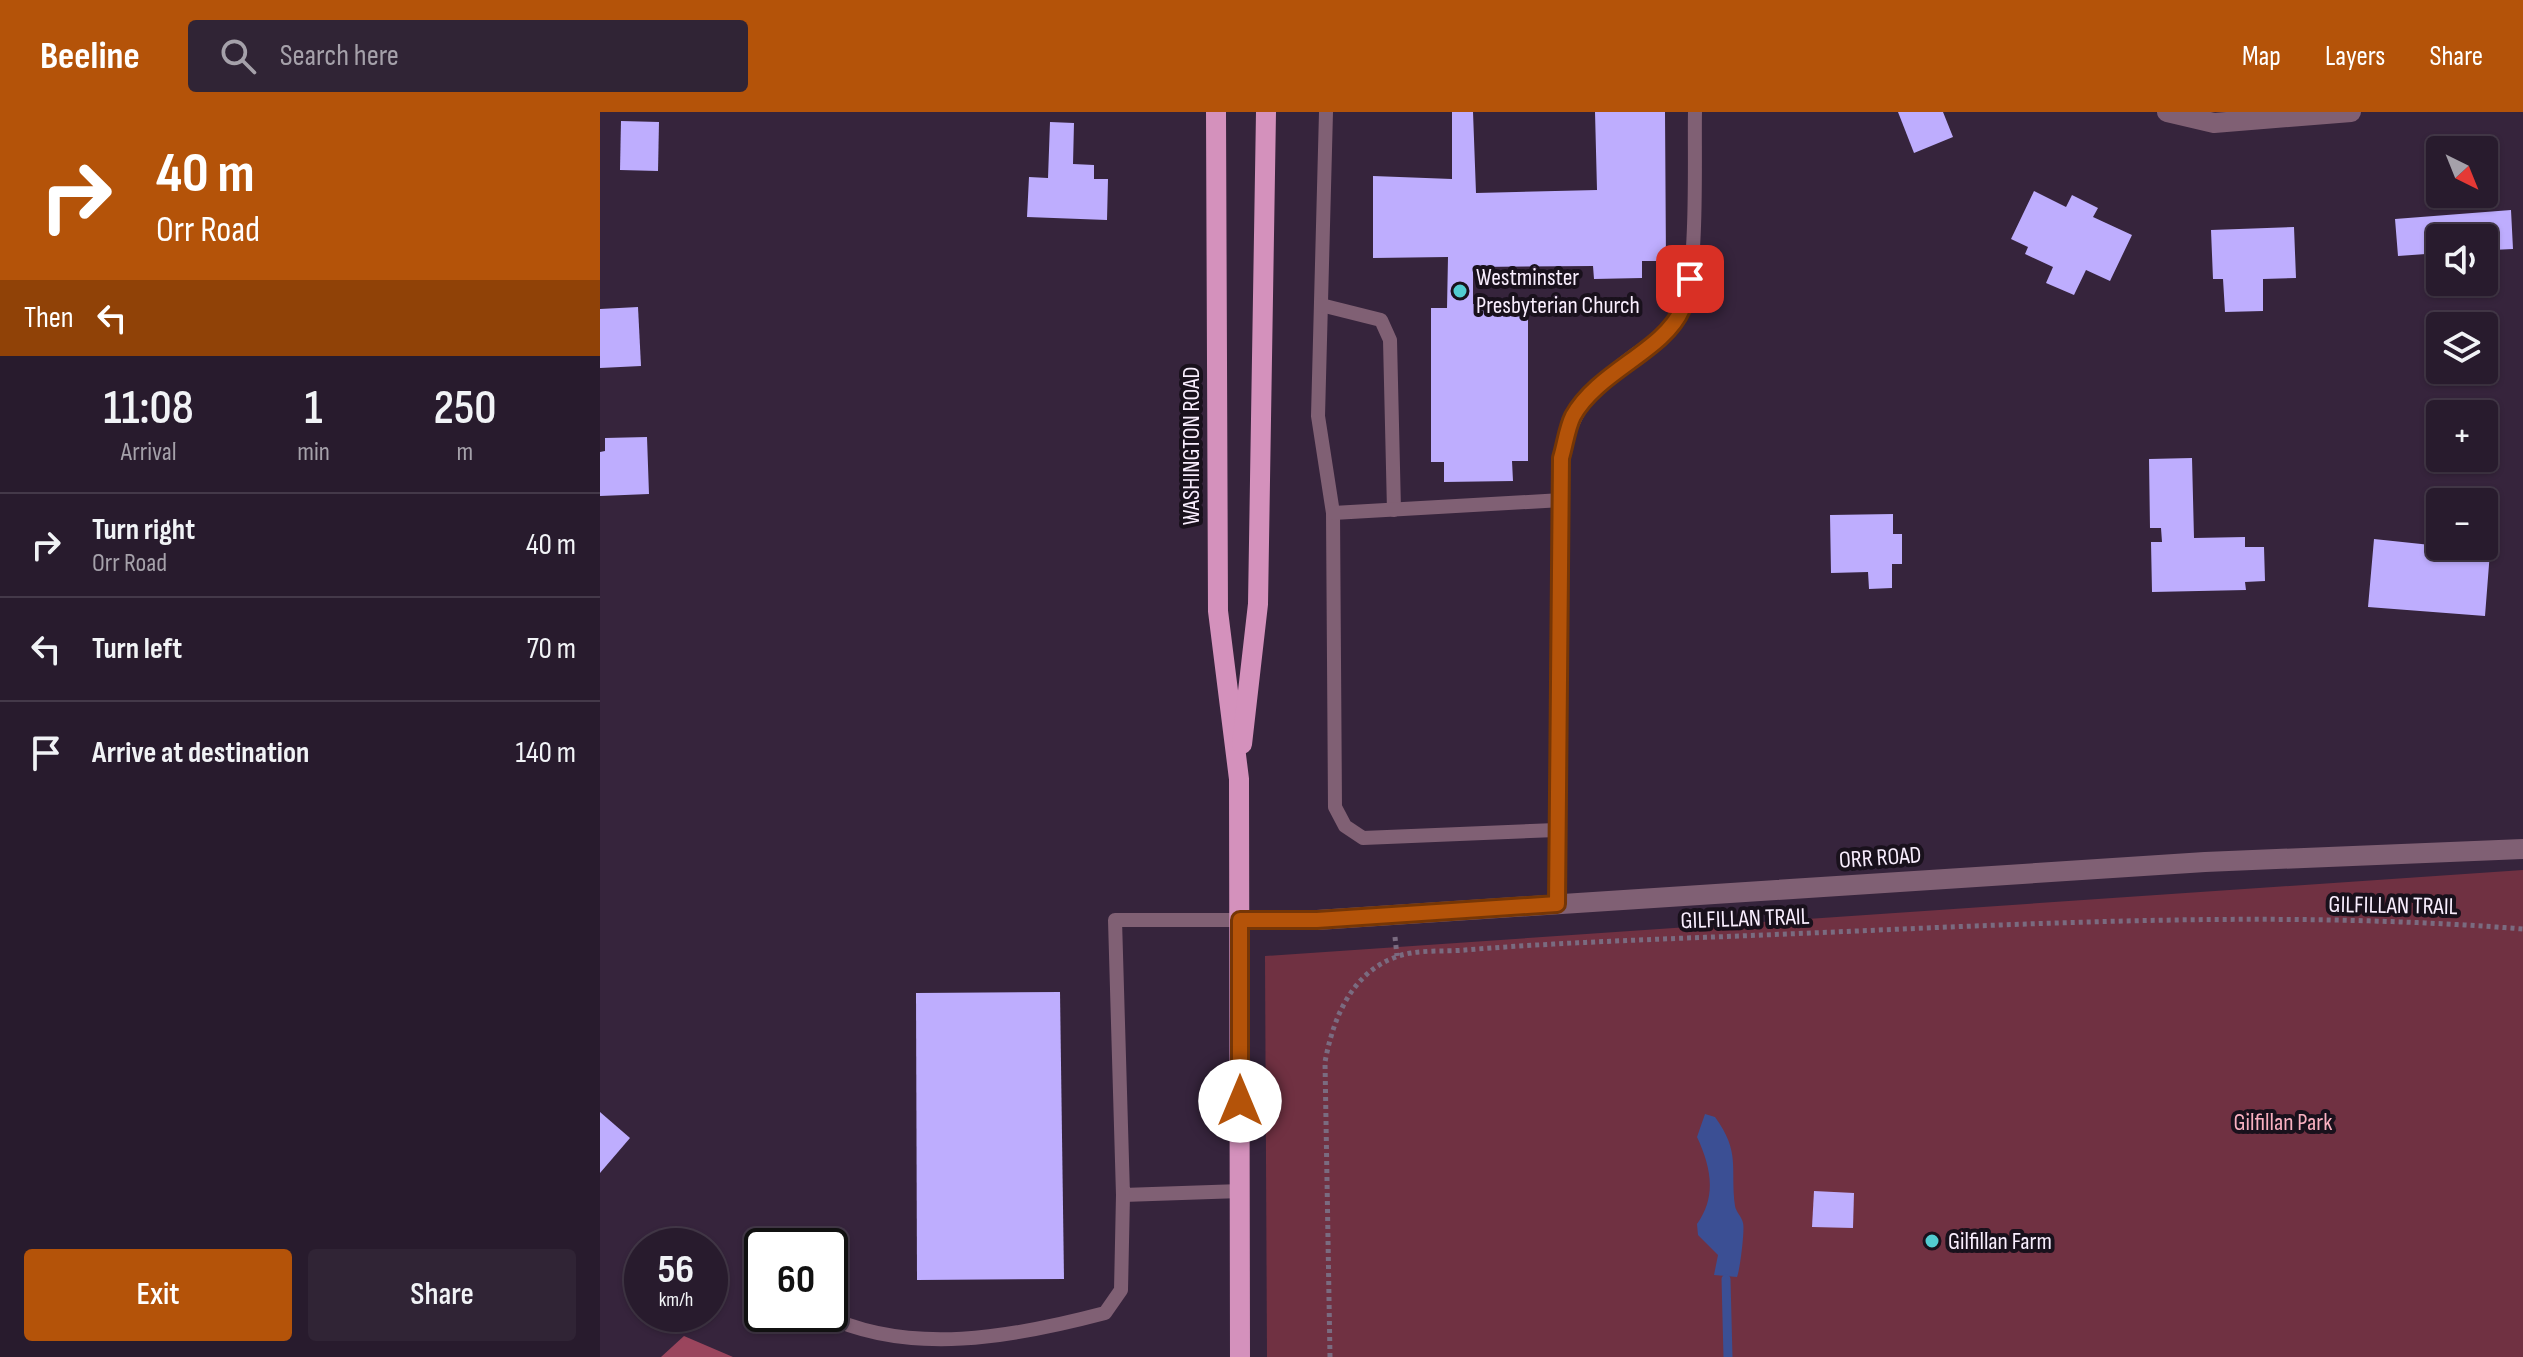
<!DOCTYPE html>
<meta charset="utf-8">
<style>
body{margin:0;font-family:"Sofia Sans Condensed",sans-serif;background:#302435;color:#f1f3f6;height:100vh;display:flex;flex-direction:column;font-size:30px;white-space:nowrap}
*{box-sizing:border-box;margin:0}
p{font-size:26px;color:#a5a1aa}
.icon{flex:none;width:44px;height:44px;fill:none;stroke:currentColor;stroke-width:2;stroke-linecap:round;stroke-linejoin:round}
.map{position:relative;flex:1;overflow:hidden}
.side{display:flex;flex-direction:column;background:#281b2d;width:600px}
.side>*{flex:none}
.hud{background:#b45309;color:#fff;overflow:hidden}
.needle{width:52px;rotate:137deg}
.fabs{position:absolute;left:1826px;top:24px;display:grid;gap:16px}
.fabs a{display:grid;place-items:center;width:72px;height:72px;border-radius:8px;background:#281b2d;box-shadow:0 2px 6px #0004,0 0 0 2px #443949;font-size:40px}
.speed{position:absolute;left:24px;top:1116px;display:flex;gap:16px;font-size:40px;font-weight:700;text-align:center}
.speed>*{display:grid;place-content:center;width:104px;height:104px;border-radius:50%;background:#281b2d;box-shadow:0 2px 6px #0004,0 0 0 2px #443949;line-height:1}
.speed small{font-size:20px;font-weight:400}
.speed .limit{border:4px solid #111;border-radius:12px;background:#fff;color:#111}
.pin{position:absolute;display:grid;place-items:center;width:68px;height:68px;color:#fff;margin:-34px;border-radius:16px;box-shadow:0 4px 12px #0006}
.me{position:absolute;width:88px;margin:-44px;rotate:0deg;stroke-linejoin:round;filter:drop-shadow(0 0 6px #0008)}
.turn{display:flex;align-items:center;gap:28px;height:168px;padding:0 24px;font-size:36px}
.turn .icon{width:104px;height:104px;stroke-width:2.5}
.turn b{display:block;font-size:56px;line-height:68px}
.then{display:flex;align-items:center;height:76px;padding:0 24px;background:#0003;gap:16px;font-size:30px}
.eta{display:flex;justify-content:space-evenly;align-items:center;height:136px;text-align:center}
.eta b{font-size:48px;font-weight:600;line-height:56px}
.action{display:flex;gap:16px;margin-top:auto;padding:16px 24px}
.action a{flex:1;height:92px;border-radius:8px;background:#b45309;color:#fff;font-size:32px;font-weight:600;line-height:92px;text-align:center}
.action a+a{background:#302435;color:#f1f3f6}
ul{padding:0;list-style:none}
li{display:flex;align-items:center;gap:24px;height:104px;padding:0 24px;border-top:2px solid #443949}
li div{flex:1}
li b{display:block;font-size:30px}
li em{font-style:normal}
header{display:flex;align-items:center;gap:48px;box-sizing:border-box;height:112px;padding:0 40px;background:#b45309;color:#fff}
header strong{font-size:38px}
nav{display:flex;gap:44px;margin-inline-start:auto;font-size:28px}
.search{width:560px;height:72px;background:#302435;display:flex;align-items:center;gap:20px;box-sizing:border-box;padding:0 28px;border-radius:8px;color:#a5a1aa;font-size:30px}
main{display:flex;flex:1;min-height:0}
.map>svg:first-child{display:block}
.green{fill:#703142}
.forest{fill:#9a455d}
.water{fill:#3b4f94}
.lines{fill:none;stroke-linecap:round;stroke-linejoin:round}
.stream{stroke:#3b4f94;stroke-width:9}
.building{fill:#beadfe}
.path{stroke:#7a6b80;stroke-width:5;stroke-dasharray:4 4;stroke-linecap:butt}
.lane{stroke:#806074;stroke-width:14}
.street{stroke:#806074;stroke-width:20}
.primary{stroke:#d491bc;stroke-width:20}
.route-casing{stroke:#753606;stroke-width:20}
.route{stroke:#b45309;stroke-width:14}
.poi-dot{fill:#52ccd1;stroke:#19111c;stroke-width:3}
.labels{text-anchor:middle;stroke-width:8;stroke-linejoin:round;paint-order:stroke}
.poi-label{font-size:24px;fill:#f9eefe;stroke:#19111c;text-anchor:start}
.street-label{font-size:24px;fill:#f9eefe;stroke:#19111c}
.park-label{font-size:24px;fill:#fab1c1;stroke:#19111c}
</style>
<header>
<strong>Beeline</strong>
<div class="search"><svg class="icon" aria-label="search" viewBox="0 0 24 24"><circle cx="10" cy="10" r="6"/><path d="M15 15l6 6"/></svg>Search here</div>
<nav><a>Map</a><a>Layers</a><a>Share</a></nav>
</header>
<main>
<section class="side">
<div class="hud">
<div class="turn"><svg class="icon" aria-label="right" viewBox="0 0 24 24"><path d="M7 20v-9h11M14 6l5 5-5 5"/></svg><div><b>40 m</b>Orr Road</div></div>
<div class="then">Then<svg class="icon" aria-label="left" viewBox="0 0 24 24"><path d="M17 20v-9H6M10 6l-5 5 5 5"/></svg></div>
</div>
<div class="eta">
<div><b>11:08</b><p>Arrival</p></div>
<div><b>1</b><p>min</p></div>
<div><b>250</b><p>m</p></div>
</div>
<ul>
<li><svg class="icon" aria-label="right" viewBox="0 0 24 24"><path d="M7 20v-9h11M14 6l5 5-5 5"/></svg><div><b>Turn right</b><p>Orr Road</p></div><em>40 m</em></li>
<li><svg class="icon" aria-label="left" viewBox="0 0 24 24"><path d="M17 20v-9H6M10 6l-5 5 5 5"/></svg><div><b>Turn left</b></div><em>70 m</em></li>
<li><svg class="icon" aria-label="arrive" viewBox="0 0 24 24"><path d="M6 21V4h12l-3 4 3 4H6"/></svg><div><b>Arrive at destination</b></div><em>140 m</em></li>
</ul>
<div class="action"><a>Exit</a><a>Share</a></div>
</section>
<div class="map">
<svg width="1923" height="1245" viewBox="0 0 1923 1245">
<rect width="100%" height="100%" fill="#36243c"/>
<polygon class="green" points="1923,758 1923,1245 667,1245 665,844"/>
<polygon class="forest" points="84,1224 133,1245 61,1245"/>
<path class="water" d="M1105,1002L1115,1005C1141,1041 1130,1055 1135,1094C1136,1100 1142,1105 1143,1111C1145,1117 1140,1158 1137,1165L1114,1163L1118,1143L1098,1123L1097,1112C1117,1084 1111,1055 1097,1025Z"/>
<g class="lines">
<polyline class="stream" points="1126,1167 1128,1245"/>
</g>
<g class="building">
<polygon points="852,0 873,0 876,81 997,78 995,0 1065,0 1066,149 1042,149 1042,166 994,167 993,154 873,155 873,192 928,192 928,349 912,349 913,369 844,370 844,350 831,350 831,196 847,196 848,145 773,146 773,64 852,67"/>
<polygon points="1298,0 1343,0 1353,25 1314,41"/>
<polygon points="21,9 59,10 58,59 20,58"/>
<polygon points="450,10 474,11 473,52 494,53 494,67 508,67 507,108 427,105 429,65 448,66"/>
<polygon points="1434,79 1466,95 1472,83 1498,96 1493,105 1532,123 1510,169 1486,158 1474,183 1446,171 1453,155 1425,142 1428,135 1411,127"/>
<polygon points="1911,98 1913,137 1892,138 1893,153 1884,153 1884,126 1840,126 1840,141 1798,144 1795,107"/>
<polygon points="1694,115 1696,166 1663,167 1663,199 1625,200 1623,167 1613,167 1611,118"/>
<polygon points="38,195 41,254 0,256 0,197"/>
<polygon points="47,325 49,382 0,384 0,340 5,339 5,326"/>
<polygon points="1592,346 1594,426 1645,425 1645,435 1664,435 1665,469 1645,470 1646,478 1552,480 1551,430 1562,430 1561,416 1550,416 1549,347"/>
<polygon points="1293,402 1293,422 1302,422 1302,452 1292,452 1292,476 1269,477 1268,460 1231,461 1230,403"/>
<polygon points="1884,414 1892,414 1885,504 1768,495 1774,427 1840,434 1884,434"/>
<polygon points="460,880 464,1167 317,1168 316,881"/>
<polygon points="0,1000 30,1026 0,1061"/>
<polygon points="1214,1079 1254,1081 1253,1116 1212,1115"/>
</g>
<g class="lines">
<g class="path">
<polyline points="795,825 797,844"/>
<path d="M730,1245L725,950C733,907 751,861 796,845C816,837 844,840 865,838C939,832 1013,829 1087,826C1365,816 1646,795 1923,817"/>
</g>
<g class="lane">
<polyline points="726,0 718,304 733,401 735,695 745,714 763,726 956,718"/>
<polyline points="721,193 781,208 790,228 794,398"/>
<polyline points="733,401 962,388"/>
<path d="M957,792L961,346C975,292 993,273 1037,241C1054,229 1071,218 1081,200C1099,168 1094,42 1095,0"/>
<polyline points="640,808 515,808 523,1083 641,1079"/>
<polyline points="155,1164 162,1168"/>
<path d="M222,1202C309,1245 414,1225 505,1201L521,1178L523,1083"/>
</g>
<g class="street">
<polyline points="1567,0 1614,11 1751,0"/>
<polyline points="640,808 717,808 1605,750 1923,737"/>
</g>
<g class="primary">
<polyline points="616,0 618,499 639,667 640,1245"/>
<polyline points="642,632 658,492 666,0"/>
</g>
</g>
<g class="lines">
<g class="route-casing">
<path id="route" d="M640,989V808H717L957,792L961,346C965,333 967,316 973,304C998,259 1064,239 1082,197C1086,188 1088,177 1090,167"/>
</g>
<use href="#route" class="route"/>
</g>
<g class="poi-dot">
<circle cx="860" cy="179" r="8"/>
<circle cx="1332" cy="1129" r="8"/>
</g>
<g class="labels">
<g class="poi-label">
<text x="876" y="173">Westminster<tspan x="876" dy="28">Presbyterian Church</tspan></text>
<text x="1348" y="1137">Gilfillan Farm</text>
</g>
<g class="street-label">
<text transform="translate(591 334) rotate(-90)" y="8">WASHINGTON ROAD</text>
<text transform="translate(1280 745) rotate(-4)" y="8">ORR ROAD</text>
<text transform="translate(1793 793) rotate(1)" y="8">GILFILLAN TRAIL</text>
<text transform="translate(1145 806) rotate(-2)" y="8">GILFILLAN TRAIL</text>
</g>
<g class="park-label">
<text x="1683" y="1018">Gilfillan Park</text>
</g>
</g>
</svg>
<div class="fabs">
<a><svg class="needle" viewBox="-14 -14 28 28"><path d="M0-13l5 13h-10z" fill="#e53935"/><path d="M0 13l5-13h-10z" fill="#a5a1aa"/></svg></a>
<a><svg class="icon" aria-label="sound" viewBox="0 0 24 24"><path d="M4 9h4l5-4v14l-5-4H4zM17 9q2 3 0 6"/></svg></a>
<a><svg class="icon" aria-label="layers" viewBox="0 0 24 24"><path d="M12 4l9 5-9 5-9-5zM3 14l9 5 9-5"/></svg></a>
<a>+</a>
<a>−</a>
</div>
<div class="speed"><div>56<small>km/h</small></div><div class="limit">60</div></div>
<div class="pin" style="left:1090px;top:167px;background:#d93025"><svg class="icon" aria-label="arrive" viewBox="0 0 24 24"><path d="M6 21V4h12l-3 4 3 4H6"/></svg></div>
<svg class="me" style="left:640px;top:989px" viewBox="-20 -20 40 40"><circle r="19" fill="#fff"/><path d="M0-13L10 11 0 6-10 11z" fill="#b45309"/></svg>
</div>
</main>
